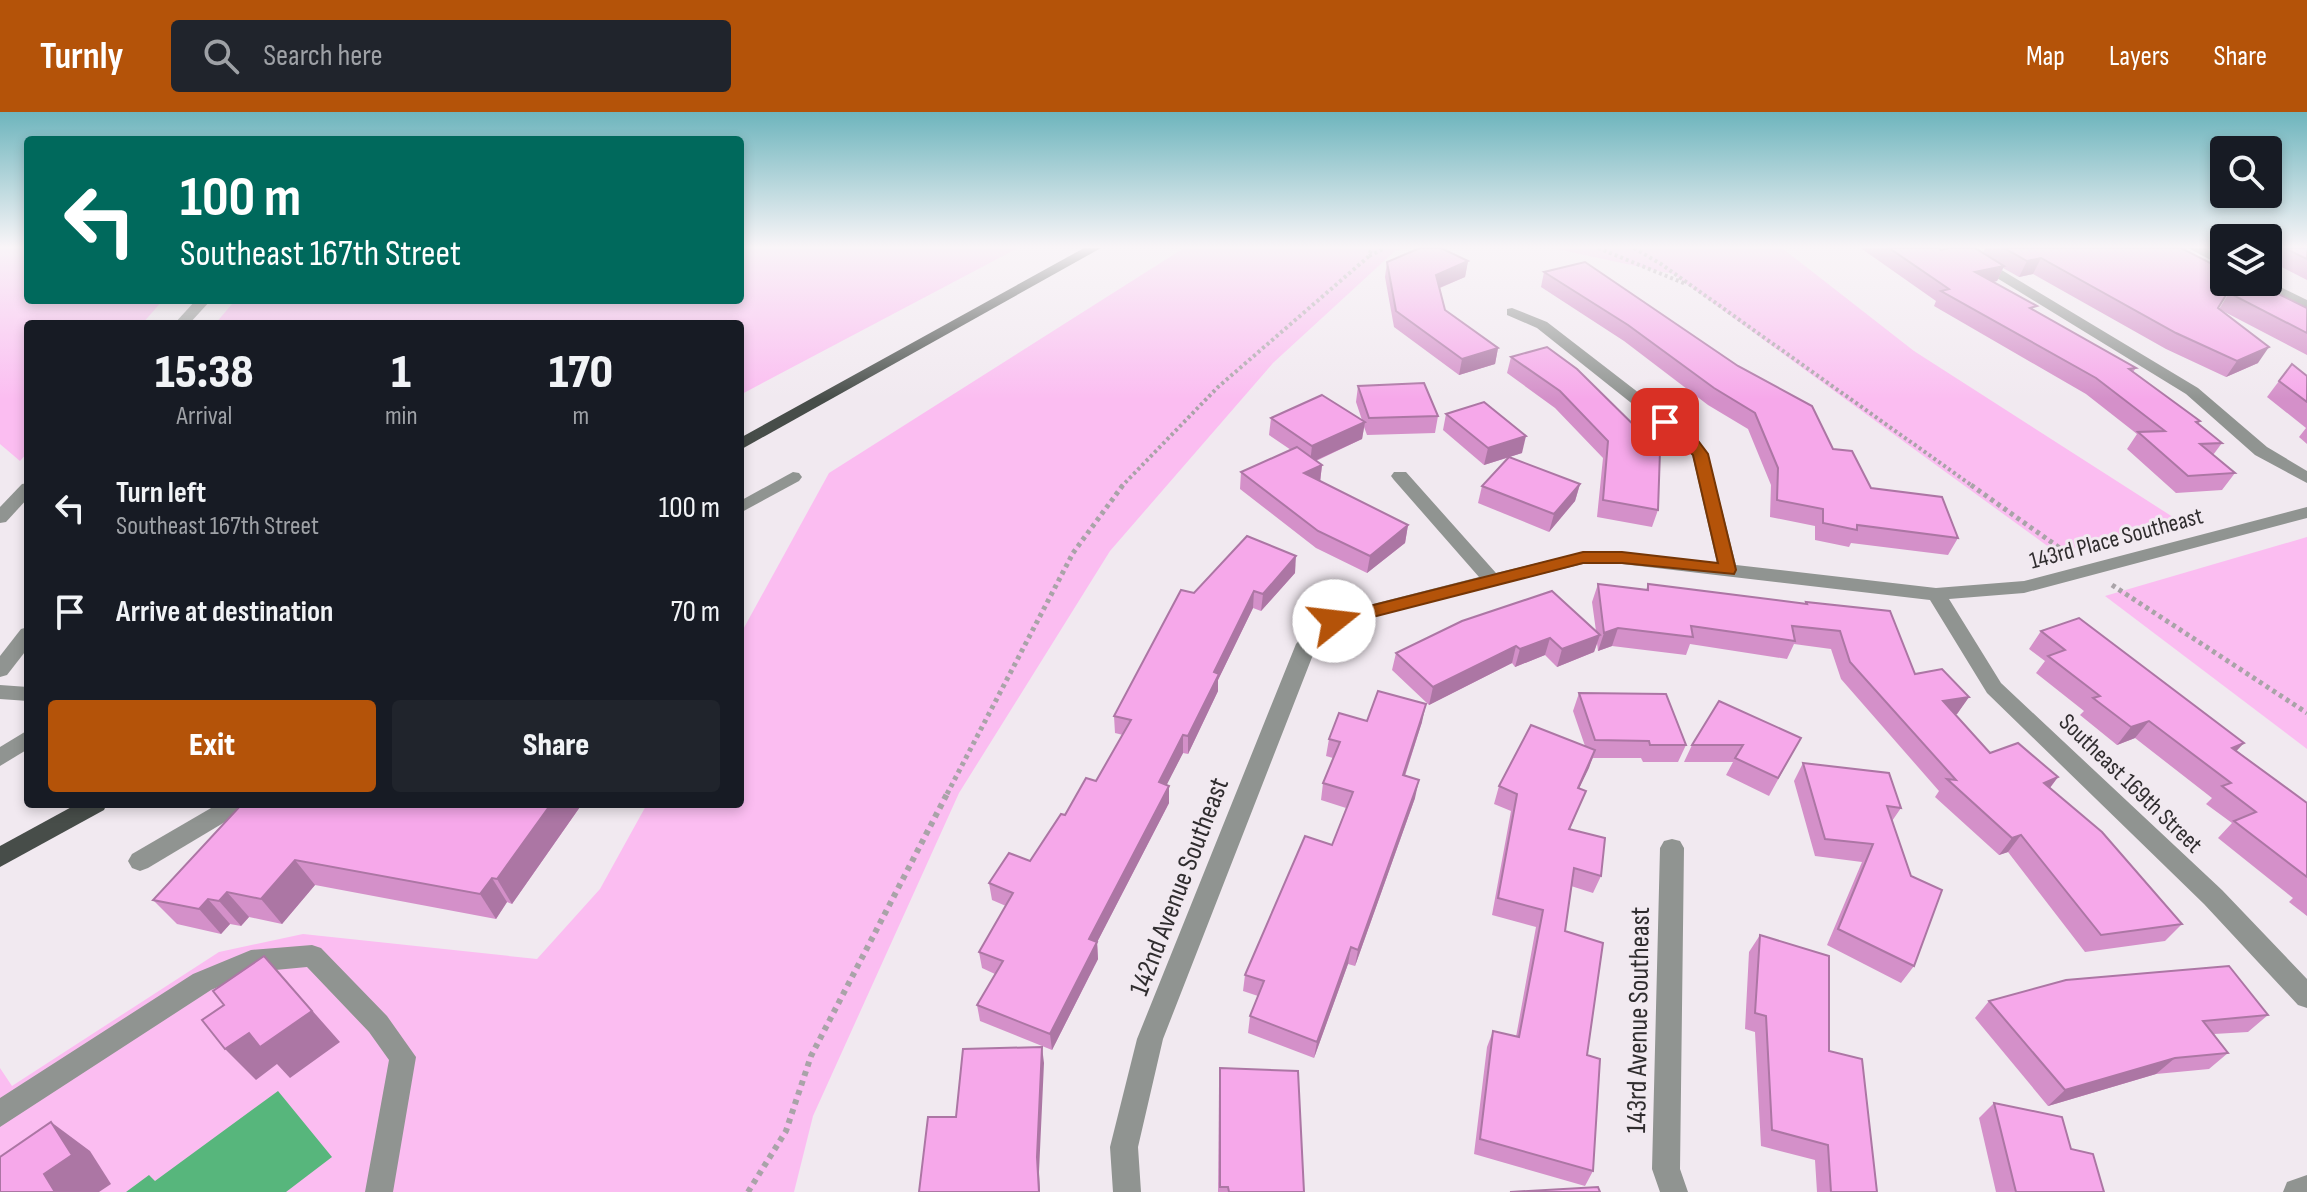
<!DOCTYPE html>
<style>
body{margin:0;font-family:"Sofia Sans Condensed",sans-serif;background:#20242c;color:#f1f3f6;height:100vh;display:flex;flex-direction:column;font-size:30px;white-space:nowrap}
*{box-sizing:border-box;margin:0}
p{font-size:26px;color:#9ea1a6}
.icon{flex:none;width:44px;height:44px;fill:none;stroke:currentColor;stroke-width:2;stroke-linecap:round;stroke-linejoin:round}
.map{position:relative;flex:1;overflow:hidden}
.sheet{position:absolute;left:24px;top:208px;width:720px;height:488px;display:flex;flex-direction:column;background:#171b24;border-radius:8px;box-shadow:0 4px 12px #0003}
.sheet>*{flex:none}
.top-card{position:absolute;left:24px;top:24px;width:720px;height:168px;border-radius:8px;box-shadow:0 4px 12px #0003;background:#00695c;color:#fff;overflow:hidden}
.fabs{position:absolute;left:2210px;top:24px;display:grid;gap:16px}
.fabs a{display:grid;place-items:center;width:72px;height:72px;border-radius:8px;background:#171b24;box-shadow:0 4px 12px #0003;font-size:40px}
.pin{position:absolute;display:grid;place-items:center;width:68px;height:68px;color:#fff;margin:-34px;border-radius:16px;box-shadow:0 4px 12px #0006}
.me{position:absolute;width:88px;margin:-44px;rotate:74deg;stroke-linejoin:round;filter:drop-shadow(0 0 6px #0008)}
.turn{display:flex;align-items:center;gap:28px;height:168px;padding:0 24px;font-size:36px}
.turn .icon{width:104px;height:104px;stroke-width:2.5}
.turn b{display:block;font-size:56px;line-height:68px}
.eta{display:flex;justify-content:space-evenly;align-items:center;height:136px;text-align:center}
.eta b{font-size:48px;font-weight:800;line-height:56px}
.button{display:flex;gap:16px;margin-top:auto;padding:16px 24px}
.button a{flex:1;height:92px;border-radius:8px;background:#b45309;color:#fff;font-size:32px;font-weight:800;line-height:92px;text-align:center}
.button a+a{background:#20242c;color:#f1f3f6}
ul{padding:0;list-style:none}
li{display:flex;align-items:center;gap:24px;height:104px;padding:0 24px}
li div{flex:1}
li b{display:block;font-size:30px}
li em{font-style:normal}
header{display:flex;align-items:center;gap:48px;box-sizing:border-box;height:112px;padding:0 40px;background:#b45309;color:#fff}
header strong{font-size:38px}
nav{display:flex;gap:44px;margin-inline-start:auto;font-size:28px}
.search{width:560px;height:72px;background:#20242c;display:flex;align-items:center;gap:20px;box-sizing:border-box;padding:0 28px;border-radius:8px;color:#9ea1a6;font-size:30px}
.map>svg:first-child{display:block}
.green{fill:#fbbdf1}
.water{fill:#57b67c}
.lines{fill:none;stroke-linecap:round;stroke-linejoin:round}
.path-far2{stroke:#a9a3a8;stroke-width:4;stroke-dasharray:3 3;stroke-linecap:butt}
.path-far1{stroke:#a9a3a8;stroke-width:5;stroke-dasharray:4 4;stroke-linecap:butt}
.path{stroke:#a9a3a8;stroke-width:6;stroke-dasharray:5 5;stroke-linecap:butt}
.minor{fill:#909491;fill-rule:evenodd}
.major{fill:#474d49;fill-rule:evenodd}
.wall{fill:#d490c9}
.shaded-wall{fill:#ac76a4}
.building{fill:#f6a8ea;stroke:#ac76a4;stroke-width:2}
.route{fill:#b45309;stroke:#753606;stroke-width:2}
.labels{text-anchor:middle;stroke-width:6;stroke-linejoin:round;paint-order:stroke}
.street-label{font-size:24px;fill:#302d2f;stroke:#f1e9f0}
.near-street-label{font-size:28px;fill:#302d2f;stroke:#f1e9f0}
</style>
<header>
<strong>Turnly</strong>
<div class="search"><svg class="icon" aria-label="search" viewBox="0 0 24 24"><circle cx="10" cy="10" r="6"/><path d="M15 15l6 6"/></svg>Search here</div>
<nav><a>Map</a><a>Layers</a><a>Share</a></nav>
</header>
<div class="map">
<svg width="2307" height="1080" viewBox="0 0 2307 1080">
<rect width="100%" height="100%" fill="#f1e9f0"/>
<g class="green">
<polygon points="0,136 28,136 28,188 163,188 142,212 28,212 28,340 20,349 0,332"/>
<polygon points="740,136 1018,136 740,283 740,212 215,212 232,192 254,188 740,188"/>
<polygon points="1184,136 1406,136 1396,138 1273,251 1110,439 959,681 813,1004 794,1080 0,1080 0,956 12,974 219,840 303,822 537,847 600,777 647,692 740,692 740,523 829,361"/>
<polygon points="1552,136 1782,136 1914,239 2176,407 2057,441 1673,162"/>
<polygon points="2307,425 2307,637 2105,484"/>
</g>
<polygon class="water" points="278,979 332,1045 286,1080 126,1080 149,1063 155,1069"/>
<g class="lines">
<g class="path-far2">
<polyline points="1598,136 1686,172"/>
<polyline points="1634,136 1661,152 1974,375"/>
<polyline points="1369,144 1385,136"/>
<polyline points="1121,375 1218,275 1368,145 1372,136"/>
</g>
<g class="path-far1">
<polyline points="1971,373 2071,444"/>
<polyline points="2112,473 2307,601"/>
<polyline points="947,682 1073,441 1123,373"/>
</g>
<polyline class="path" points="748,1080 786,1019 811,944 948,680"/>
<g class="minor">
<polygon points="1948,136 1965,136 2198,276 2267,335 2307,359 2307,371 2255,343 2186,282"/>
<polygon points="2188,136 2205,136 2224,146 2224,155"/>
<polygon points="2268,169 2307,188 2307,198 2253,170"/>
<polygon points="196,188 211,188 189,212 174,212"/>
<polygon points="1512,196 1547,210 1696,325 1708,342 1736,453 1936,476 2024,469 2307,395 2307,406 2024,481 1949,487 2001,571 2222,778 2307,867 2307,896 2298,893 2204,792 1987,581 1930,488 1622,452 1583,452 1365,506 1337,516 1318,530 1163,927 1138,1035 1141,1080 1113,1080 1110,1035 1137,927 1296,532 1310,515 1330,503 1479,465 1394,368 1391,364 1394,360 1406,360 1496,461 1583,440 1622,440 1717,451 1692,342 1684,333 1537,216 1507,203 1507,197"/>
<polygon points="793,360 799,361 802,365 799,369 740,401 740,389"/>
<polygon points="28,371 28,386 6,410 0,411 0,395 22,372"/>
<polygon points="28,515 28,536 7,563 0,565 0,544 21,517"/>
<polygon points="0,573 28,575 28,589 0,587"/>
<polygon points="28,618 28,637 0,654 0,635"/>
<polygon points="218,692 248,692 245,698 148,756 140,759 132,756 128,749 132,742"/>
<polygon points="1672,727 1680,729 1684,736 1680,1057 1688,1080 1660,1080 1652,1057 1660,736 1664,729"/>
<polygon points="312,833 321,836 387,904 416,945 393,1080 365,1080 389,948 369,920 307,855 253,860 211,878 0,1015 0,986 193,862 251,838"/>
<polygon points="2307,1063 2307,1080 2283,1080 2287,1070"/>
</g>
<g class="major">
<polygon points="1084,136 1101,136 740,338 740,326"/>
<polygon points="77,692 107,692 104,698 0,755 0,734"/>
</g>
</g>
<g class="wall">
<polygon points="1863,136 1939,136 1941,138 1983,141 1985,136 2188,136 2186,138 2219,197 2229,181 2307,196 2307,243 2219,197 2258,251 2226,265 2166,237 2033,162 2019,165 2003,156 1997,169 1993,170 2035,199 2136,256 2133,260 2200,309 2198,312 2222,331 2213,343 2235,361 2222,378 2176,381 2127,337 2137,322 2086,282 1934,194 1936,189 1862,137"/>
<polygon points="2268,136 2307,136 2307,168 2268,148"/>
<polygon points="1468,149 1465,165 1440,176 1445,198 1498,236 1495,252 1459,263 1394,215 1385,165 1387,150"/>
<polygon points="1544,160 1833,337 1871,376 1958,426 1948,443 1851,431 1849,435 1815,428 1815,414 1770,405 1771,373 1748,317 1708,293 1624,229 1541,175"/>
<polygon points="1547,235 1658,398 1652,415 1597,405 1603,346 1555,296 1507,261 1511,245"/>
<polygon points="2307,264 2307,332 2299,325 2306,316 2267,285 2279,269"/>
<polygon points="1358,274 1438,304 1435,321 1367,323 1364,315 1362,327 1316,349 1322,353 1320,370 1408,413 1405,431 1367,461 1316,436 1240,377 1241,360 1291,338 1269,323 1271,306 1362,308 1356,290"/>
<polygon points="1446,302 1522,341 1484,353 1443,318"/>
<polygon points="1580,372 1575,389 1549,420 1478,391 1482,374"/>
<polygon points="1295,461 1261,499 1253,496 1218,568 1218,579 1188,642 1183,641 1166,673 1169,674 1169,691 1097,830 1098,847 1052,938 980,909 977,893 995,862 982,856 979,840 1006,794 992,788 989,771 1030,749 1065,703 1096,669 1123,623 1115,621 1114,604 1194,481"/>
<polygon points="1598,472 1646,478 1648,472 1805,492 1806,490 1915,562 1969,585 1957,602 1955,603 1990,641 2058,665 2050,676 2182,812 2165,829 2085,840 2008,740 1999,743 1935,685 1939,679 1841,567 1831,537 1794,532 1787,547 1690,532 1686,543 1612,534 1598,539 1597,531 1594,540 1557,555 1545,543 1515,555 1512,551 1429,593 1392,558 1396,541 1596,519 1592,490"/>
<polygon points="2041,519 2237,639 2307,691 2307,804 2289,790 2293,786 2218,726 2232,711 2206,692 2212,686 2135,626 2117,633 2080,603 2084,599 2036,561 2045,549 2029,537"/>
<polygon points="1579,581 1686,633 1678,650 1643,650 1641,646 1593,646 1579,676 1586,679 1570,717 1601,764 1593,781 1571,774 1565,819 1587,943 1593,1059 1585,1074 1474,1042 1487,935 1493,919 1516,925 1536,815 1492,803 1511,699 1494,692 1499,674 1585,634 1573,599"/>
<polygon points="1367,609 1422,610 1405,664 1415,686 1355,854 1348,852 1314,946 1248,921 1250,904 1258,884 1243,879 1245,863 1332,733 1346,696 1321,688 1323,671 1333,646 1326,644 1329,627"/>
<polygon points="1801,626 1769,684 1726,663 1733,650 1684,650 1692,633"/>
<polygon points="1803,651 1901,696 1892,709 1914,854 1901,871 1827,833 1862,750 1815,744 1794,669"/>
<polygon points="242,692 582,692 512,792 507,790 496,807 315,773 282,812 249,805 241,814 230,812 221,822 177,812 153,788"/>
<polygon points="1760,823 1829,939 1877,1080 1817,1080 1815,1048 1761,1034 1755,920 1745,917 1749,840"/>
<polygon points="1989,889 2268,903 2248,920 2214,922 2228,941 2209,957 2156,962 2048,994 1975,906"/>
<polygon points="1220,956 1304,1080 1218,1080 1219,972"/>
<polygon points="1994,991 2071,1037 2104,1080 1996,1080 1979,1006"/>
</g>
<g class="shaded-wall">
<polygon points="2041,146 2033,162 2019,165 2027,149"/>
<polygon points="1468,149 1465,165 1434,178 1436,163"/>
<polygon points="2004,154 1997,169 1967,175 1975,160"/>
<polygon points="2269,235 2258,251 2226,265 2237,249"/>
<polygon points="1498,236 1495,252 1459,263 1462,247"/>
<polygon points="1365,310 1362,327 1310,351 1312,334"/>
<polygon points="1526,324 1522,341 1484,353 1488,336"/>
<polygon points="1322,353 1320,370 1304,361"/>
<polygon points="1580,372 1575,389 1549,420 1554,402"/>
<polygon points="1408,413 1405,431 1367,461 1370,444"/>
<polygon points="1296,444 1295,461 1261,499 1263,482"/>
<polygon points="1254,479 1253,496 1218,568 1218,579 1188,642 1188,624 1214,560"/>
<polygon points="1618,516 1612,534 1598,539 1604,521"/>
<polygon points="1600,523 1594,540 1557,555 1562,537"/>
<polygon points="1550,526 1545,543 1515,555 1520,537"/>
<polygon points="1516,534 1512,551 1429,593 1433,575"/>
<polygon points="1969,585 1957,602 1931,607 1943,589"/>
<polygon points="1426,592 1422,610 1399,681 1403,663"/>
<polygon points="2149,609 2135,626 2117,633 2131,615"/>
<polygon points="1183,623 1183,641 1159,688 1159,670"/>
<polygon points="2244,631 2228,648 2232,636"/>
<polygon points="1595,638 1589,656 1571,693 1578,676"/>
<polygon points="2058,665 2045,682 2044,671"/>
<polygon points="1419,668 1415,686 1355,854 1358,838"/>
<polygon points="1169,674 1169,691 1090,844 1089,827"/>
<polygon points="551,692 582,692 512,792 497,767"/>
<polygon points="2021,723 2008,740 1999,743 2012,726"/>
<polygon points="295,748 315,773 282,812 261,787"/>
<polygon points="492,766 507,790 496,807 480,782"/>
<polygon points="227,780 249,805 241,814 219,789"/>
<polygon points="208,787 230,812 221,822 199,797"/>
<polygon points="1097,830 1098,847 1052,938 1050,922"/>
<polygon points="1351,835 1348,852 1314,946 1317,930"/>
<polygon points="264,844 340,930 290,966 277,952 256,968 225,937"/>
<polygon points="1042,935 1044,951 1039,1060 1040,1080 1039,1080 1037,1045"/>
<polygon points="2175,946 2156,962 2048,994 2065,978"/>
<polygon points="51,1010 90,1039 111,1072 99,1080 55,1080 44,1062"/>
</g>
<g class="building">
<polygon points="1420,136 1441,136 1468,149 1436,163 1445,198 1498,236 1462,247 1396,199 1387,150"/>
<polygon points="1889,136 1939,136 1941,138 1948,136 1975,136 2004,154 1975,160 2037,194 2030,196 2136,256 2129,257 2200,309 2196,310 2222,331 2200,332 2235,361 2188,364 2138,320 2165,319 2096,266 1941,179 1949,177"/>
<polygon points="2004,136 2181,136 2224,158 2224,170 2234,170 2218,196 2269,235 2237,249 2176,221 2041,146 2027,149"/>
<polygon points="2284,136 2307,136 2307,147"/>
<polygon points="1585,150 1738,254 1812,294 1833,337 1852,339 1871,376 1942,385 1958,426 1857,413 1857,418 1823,411 1823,397 1777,388 1778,356 1755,301 1714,276 1628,213 1544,160"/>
<polygon points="2262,174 2307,196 2307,221 2229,181"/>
<polygon points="1547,235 1577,257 1660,339 1658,398 1603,388 1608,329 1560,279 1511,245"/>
<polygon points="2292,252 2307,264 2307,290 2279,269"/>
<polygon points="1424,271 1438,304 1369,306 1358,274"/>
<polygon points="1322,283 1365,310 1312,334 1271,306"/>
<polygon points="1484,290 1526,324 1488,336 1446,302"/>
<polygon points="1297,335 1322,353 1304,361 1408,413 1370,444 1318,419 1241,360"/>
<polygon points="1509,345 1580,372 1554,402 1482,374"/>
<polygon points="1247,424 1296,444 1263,482 1254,479 1214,560 1219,562 1188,624 1183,623 1159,670 1169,674 1089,827 1097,830 1050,922 977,893 1003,849 979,840 1013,781 989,771 1009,741 1030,749 1061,702 1065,703 1086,666 1096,669 1131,608 1114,604 1181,478 1194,481"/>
<polygon points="1598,472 1648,478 1648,472 1807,492 1806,490 1890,499 1915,562 1942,557 1969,585 1943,589 1990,641 2018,631 2058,665 2044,671 2102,720 2182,812 2101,823 2021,723 2012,726 1947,667 1956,668 1850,550 1840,519 1792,514 1795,529 1691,514 1693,525 1618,516 1604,521"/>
<polygon points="1552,479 1600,523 1562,537 1550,526 1520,537 1516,534 1433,575 1396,541 1462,509"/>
<polygon points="2079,506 2244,631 2232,636 2307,691 2307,765 2234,709 2256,700 2222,674 2231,671 2149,609 2131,615 2093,586 2100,584 2048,544 2065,538 2041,519"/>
<polygon points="1378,579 1426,592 1403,663 1419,668 1358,838 1351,835 1317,930 1250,904 1264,869 1245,863 1305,724 1332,733 1353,680 1323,671 1340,630 1329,627 1339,601 1367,609"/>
<polygon points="1579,581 1666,582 1686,633 1650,633 1649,629 1595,628"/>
<polygon points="1719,589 1801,626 1778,666 1735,646 1743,633 1692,633"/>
<polygon points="1531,613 1595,638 1578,676 1586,679 1569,717 1605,726 1601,764 1574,756 1565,819 1603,831 1587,943 1600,947 1593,1059 1480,1027 1493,919 1519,925 1543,798 1498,786 1517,682 1499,674"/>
<polygon points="1803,651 1889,661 1901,696 1887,694 1911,764 1942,778 1914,854 1838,817 1873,732 1825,727"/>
<polygon points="242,692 551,692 497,767 492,766 480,782 295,748 261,787 227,780 219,789 208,787 199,797 153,788"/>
<polygon points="1760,823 1829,844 1829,939 1862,947 1877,1080 1831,1080 1828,1033 1772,1018 1766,904 1755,901"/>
<polygon points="264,844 312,899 260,935 249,921 225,937 202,908 224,893 213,879"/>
<polygon points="2229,854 2268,903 2203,909 2228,941 2175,946 2065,978 1989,889 2066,868"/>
<polygon points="1042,935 1037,1045 1039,1080 919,1080 928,1005 956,1005 963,937"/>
<polygon points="1220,956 1298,959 1304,1080 1229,1080 1228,1075 1220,1075"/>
<polygon points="1994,991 2062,1005 2071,1037 2093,1042 2104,1080 2016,1080"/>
<polygon points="51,1010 72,1043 44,1062 55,1080 0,1080 0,1045"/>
<polygon points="1598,1075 1600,1080 1510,1080"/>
</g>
<linearGradient id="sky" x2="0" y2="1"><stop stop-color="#6eb5bd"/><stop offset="0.47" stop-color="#f9f5f8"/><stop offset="1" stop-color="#f9f5f8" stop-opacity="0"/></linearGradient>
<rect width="2307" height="287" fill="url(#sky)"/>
<polygon class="route" points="1665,305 1696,326 1708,342 1736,458 1734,462 1622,451 1583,451 1334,515 1325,509 1334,503 1583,440 1622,440 1718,451 1693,343 1660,313 1660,306"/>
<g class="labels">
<g class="street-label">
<text transform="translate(2116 426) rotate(-15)" y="8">143rd Place Southeast</text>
<text transform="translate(2131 671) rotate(44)" y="8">Southeast 169th Street</text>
</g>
<g class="near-street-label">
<text transform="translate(1178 774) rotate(-69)" y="10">142nd Avenue Southeast</text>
<text transform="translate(1637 908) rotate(-89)" y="10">143rd Avenue Southeast</text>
</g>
</g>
</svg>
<div class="fabs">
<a><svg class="icon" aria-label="search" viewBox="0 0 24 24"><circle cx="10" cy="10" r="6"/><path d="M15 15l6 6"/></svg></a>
<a><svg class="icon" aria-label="layers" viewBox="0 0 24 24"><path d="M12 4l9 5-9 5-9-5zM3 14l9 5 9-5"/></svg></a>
</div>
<div class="pin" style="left:1665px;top:310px;background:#d93025"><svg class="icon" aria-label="arrive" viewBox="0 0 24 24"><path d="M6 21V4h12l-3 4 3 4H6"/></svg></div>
<svg class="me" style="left:1334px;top:509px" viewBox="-20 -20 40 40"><circle r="19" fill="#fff"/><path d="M0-13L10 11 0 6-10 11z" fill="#b45309"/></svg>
<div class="top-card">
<div class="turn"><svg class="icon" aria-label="left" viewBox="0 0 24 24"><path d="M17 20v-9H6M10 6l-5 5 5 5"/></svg><div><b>100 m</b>Southeast 167th Street</div></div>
</div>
<section class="sheet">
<div class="eta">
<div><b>15:38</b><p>Arrival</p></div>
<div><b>1</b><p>min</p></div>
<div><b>170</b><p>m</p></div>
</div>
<ul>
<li><svg class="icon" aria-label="left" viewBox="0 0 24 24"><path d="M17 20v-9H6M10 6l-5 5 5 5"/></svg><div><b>Turn left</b><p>Southeast 167th Street</p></div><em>100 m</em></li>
<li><svg class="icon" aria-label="arrive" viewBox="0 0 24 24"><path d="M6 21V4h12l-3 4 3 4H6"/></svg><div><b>Arrive at destination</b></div><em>70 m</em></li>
</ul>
<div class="button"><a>Exit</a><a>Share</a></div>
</section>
</div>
